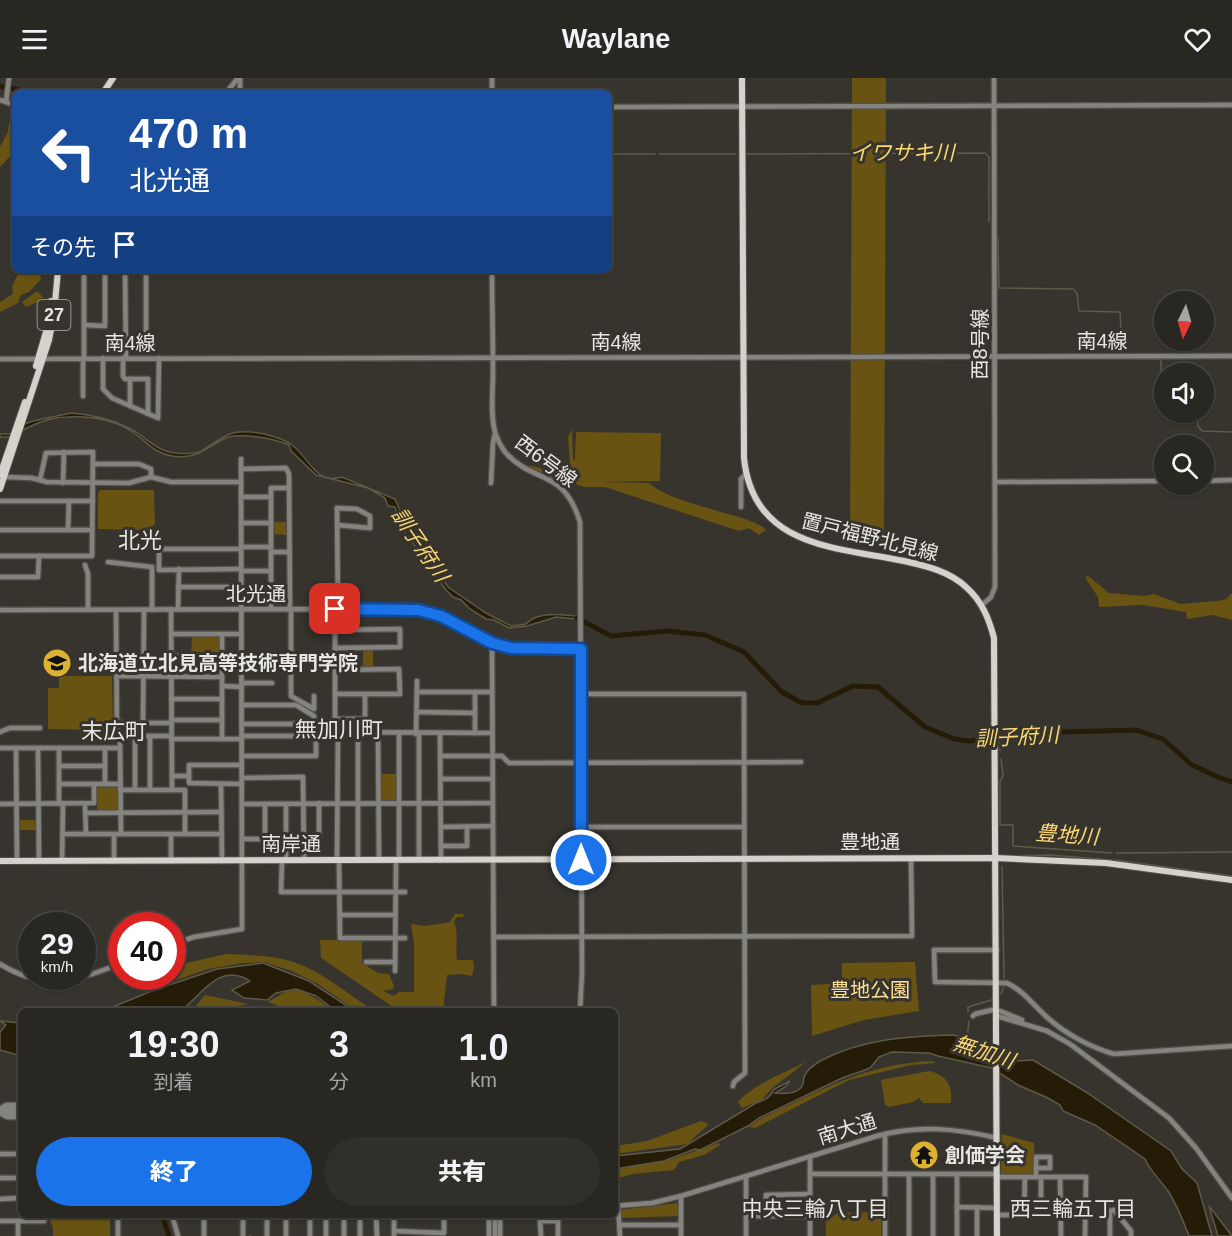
<!DOCTYPE html>
<html lang="ja">
<meta charset="utf-8">
<style>
body{margin:0;font-family:Arial,"Noto Sans JP",sans-serif;background:#302f2a;color:#f1f3f6;height:100vh;display:flex;flex-direction:column;font-size:22px;white-space:nowrap}
*{box-sizing:border-box;margin:0}
p{font-size:20px;color:#a5a5a5}
.icon{flex:none;width:33px;height:33px;fill:none;stroke:currentColor;stroke-width:2;stroke-linecap:round;stroke-linejoin:round}
.map{position:relative;flex:1;overflow:hidden}
.drawer{position:absolute;left:18px;top:930px;width:600px;height:210px;display:flex;flex-direction:column;background:#282722;border-radius:9px;box-shadow:0 2px 4px #0004,0 0 0 2px #444440}
.drawer>*{flex:none}
.top-card{position:absolute;left:12px;top:12px;width:600px;height:183px;border-radius:9px;box-shadow:0 2px 4px #0004,0 0 0 2px #444440;background:#1a4fa0;color:#fff;overflow:hidden}
.needle{width:39px;rotate:185deg}
.buttons{position:absolute;left:1154px;top:213px;display:grid;gap:12px}
.buttons a{display:grid;place-items:center;width:60px;height:60px;border-radius:50%;background:#282722;box-shadow:0 2px 4px #0004,0 0 0 2px #444440;font-size:30px}
.speed{position:absolute;left:18px;top:834px;display:flex;gap:12px;font-size:30px;font-weight:700;text-align:center}
.speed>*{display:grid;place-content:center;width:78px;height:78px;border-radius:50%;background:#282722;box-shadow:0 2px 4px #0004,0 0 0 2px #444440;line-height:1}
.speed small{font-size:15px;font-weight:400}
.speed .limit{border:9px solid #d22;background:#fff;color:#111}
.pin{position:absolute;display:grid;place-items:center;width:51px;height:51px;color:#fff;margin:-26px;border-radius:12px;box-shadow:0 3px 9px #0006}
.me{position:absolute;width:66px;margin:-33px;rotate:0deg;stroke-linejoin:round;filter:drop-shadow(0 0 4px #0008)}
.turn{display:flex;align-items:center;gap:21px;height:126px;padding:0 18px;font-size:27px}
.turn .icon{width:78px;height:78px;stroke-width:2.5}
.turn b{display:block;font-size:42px;line-height:51px}
.then{display:flex;align-items:center;height:57px;padding:0 18px;background:#0003;gap:12px;font-size:22px}
.eta{display:flex;justify-content:space-evenly;align-items:center;height:102px;text-align:center}
.eta b{font-size:36px;font-weight:800;line-height:42px}
.cta{display:flex;gap:12px;margin-top:auto;padding:12px 18px}
.cta a{flex:1;height:69px;border-radius:36px;background:#1a73e8;color:#fff;font-size:24px;font-weight:800;line-height:69px;text-align:center}
.cta a+a{background:#302f2a;color:#f1f3f6}
header{display:flex;justify-content:space-between;align-items:center;height:78px;padding:0 18px;background:#282722;font-size:27px;font-weight:800}
.map>svg:first-child{display:block}
.green{fill:#695312}
.water{fill:#241c06;stroke:#5e5948;stroke-width:1.5}
.lines{fill:none;stroke-linecap:round;stroke-linejoin:round}
.stream{stroke:#5e5948;stroke-width:1.5}
.river{stroke:#241c06;stroke-width:5}
.minor-casing{stroke:#52504a;stroke-width:7}
.major-casing{stroke:#52504a;stroke-width:8}
.minor{stroke:#848380;stroke-width:4.5}
.major{stroke:#d5d2cb;stroke-width:6}
.route-casing{stroke:#114b97;stroke-width:15}
.route{stroke:#1a73e8;stroke-width:10}
.labels{text-anchor:middle;stroke-width:6;stroke-linejoin:round;paint-order:stroke}
.shield{fill:#36342d;stroke:#b2b1ac;stroke-width:1.5}
.shield-label{font-size:18px;font-weight:bold;fill:#e7e6e2}
.street-label{font-size:20px;fill:#e7e6e2;stroke:#36342d}
.poi-label{font-size:20px;font-weight:bold;fill:#e7e6e2;stroke:#36342d;text-anchor:start}
.park-label{font-size:20px;fill:#fcdf93;stroke:#36342d}
.water-label{font-size:21px;font-style:italic;fill:#fbd673;stroke:#36342d}
.neighbourhood-label{font-size:21px;fill:#e7e6e2;stroke:#36342d}
.quarter-label{font-size:22px;fill:#e7e6e2;stroke:#36342d}
</style>
<header><svg class="icon" aria-label="menu" viewBox="0 0 24 24"><path d="M4 6h16M4 12h16M4 18h16"/></svg>Waylane<svg class="icon" aria-label="heart" viewBox="0 0 24 24"><path d="M12 20l-8-8c-3-5 5-10 8-4 3-6 11-1 8 4z"/></svg></header>
<div class="map">
<svg width="1232" height="1158" viewBox="0 0 1232 1158">
<rect width="100%" height="100%" fill="#36342d"/>
<g class="green">
<polygon points="852,0 886,0 884,468 850,463"/>
<polygon points="12,43 13,75 0,89 0,69 8,54 9,44"/>
<polygon points="20,192 39,193 41,201 29,214 21,217 18,225 0,234 0,224 13,216 12,208"/>
<polygon points="37,213 43,219 38,224 26,229 22,224"/>
<path d="M572,351L573,381L575,382L576,354L661,355L660,403L601,404L649,405C672,427 757,438 766,452L759,457L749,450L739,453L605,409H585L574,406L561,405L528,388C542,387 554,400 571,398L568,359Z"/>
<polygon points="100,412 154,412 155,446 149,452 98,451 98,416"/>
<polygon points="273,444 288,444 288,457 273,456"/>
<polygon points="1087,497 1109,515 1144,518 1154,516 1181,526 1217,523 1226,521 1232,515 1232,542 1213,537 1187,541 1186,534 1143,527 1099,529 1098,519 1086,501"/>
<polygon points="192,558 219,558 219,576 191,576"/>
<rect x="363" y="572" width="10" height="18"/>
<polygon points="59,598 112,598 113,645 106,652 48,651 48,610 59,610"/>
<polygon points="380,696 397,696 397,722 396,724 382,723 380,722"/>
<polygon points="118,708 119,733 97,734 97,709"/>
<rect x="18" y="742" width="19" height="10"/>
<path d="M455,836H464L463,839H457L454,843C459,857 455,868 457,882H473L474,889L472,898L459,896L447,897L443,933H399L321,880L320,862H338L339,865L340,860H362V885L378,895L389,896L394,908L393,911L383,913L394,918L399,914H414V866L411,846L426,848L450,844Z"/>
<path d="M226,876C250,877 277,877 299,886C327,897 349,917 374,933H357L318,906L292,893L264,884L243,885L208,891L157,909L147,906L141,899L172,898L173,888Z"/>
<polygon points="915,884 919,933 864,942 812,958 811,907 842,905 842,885"/>
<polygon points="298,912 315,920 335,933 292,933 268,924 285,914"/>
<polygon points="205,917 248,926 212,933 187,933 196,928"/>
<path d="M932,983L936,985L911,987L849,1002L755,1050L749,1049L760,1041C820,1013 864,986 932,983Z"/>
<path d="M806,984L771,1011L762,1022L742,1030L738,1024C753,1007 785,994 806,984Z"/>
<path d="M929,993C946,997 953,1007 951,1025H923L919,1020L913,1024L889,1029L885,1027L881,1002Z"/>
<polygon points="701,1043 709,1046 687,1066 615,1076 615,1068 647,1063"/>
<polygon points="1002,1056 1034,1065 1035,1097 1001,1098"/>
<polygon points="719,1065 720,1067 704,1077 679,1084 674,1092 633,1096 615,1101 615,1091 666,1083"/>
<polygon points="676,1125 678,1126 679,1138 620,1140 620,1132"/>
<polygon points="881,1134 881,1158 826,1158 826,1140 831,1140 837,1135"/>
<polygon points="48,1137 110,1137 110,1158 53,1158 53,1150"/>
</g>
<g class="water">
<path d="M71,335C93,337 117,342 136,354C149,363 160,374 176,375C182,376 198,376 203,372C211,367 220,360 230,356C242,351 263,355 275,359C281,361 287,363 292,367C309,379 315,407 342,399L395,421L408,451L448,509L486,535L511,548L526,546C536,534 562,536 576,538V541L556,539L527,548L509,550L494,542L486,541L470,531L461,522L453,519L446,512L401,448L395,429L388,428L385,420L368,410L316,397L291,373L289,367C276,361 240,354 226,360C206,369 198,382 172,378C154,375 147,364 134,355C115,342 90,338 68,339C55,339 41,343 29,349C16,355 17,360 0,359V356H11L22,347L33,343Z"/>
<path d="M263,885L309,903L355,933H336L316,918L296,911L276,915L267,922L244,920L232,912L250,903C220,883 201,917 181,933H103L154,912L217,891Z"/>
<polygon points="0,943 21,945 21,978 0,972 0,954 6,947"/>
<path d="M953,957L983,964L1016,983L1033,982L1086,1014L1171,1073L1182,1091L1197,1105L1212,1158H1189C1183,1142 1177,1127 1168,1113C1161,1103 1150,1093 1145,1081L1095,1047L1063,1033L1060,1027L1048,1020L1018,1007L992,990L938,978L929,975L892,974L879,979L870,990L865,992L842,1000L759,1040L748,1048L700,1072L695,1071L664,1083L615,1091V1078L680,1071L756,1025C763,1023 771,1020 773,1012L790,1003L785,1009L775,1015C784,1016 799,1017 803,1006C804,1003 803,1000 805,997C807,991 817,985 822,982C863,961 908,958 953,957Z"/>
<polygon points="1209,1128 1232,1158 1218,1158"/>
</g>
<g class="lines">
<g class="stream">
<polyline points="609,76 655,76"/>
<polyline points="659,76 736,76"/>
<polyline points="747,76 985,75 989,79 989,144"/>
<polyline points="998,161 999,210 1073,211 1077,215 1079,233 1120,234 1122,274"/>
<polyline points="1125,281 1161,281 1161,321 1164,324"/>
<polyline points="1198,334 1198,348 1202,353 1232,354"/>
<polyline points="999,660 1000,672"/>
<polyline points="1001,681 1003,698 1000,703 1000,747 1013,747 1013,768 1112,775"/>
<polyline points="1116,775 1232,774"/>
<polyline points="1003,778 1050,777 1112,782"/>
<polyline points="1115,782 1232,798"/>
<polyline points="1002,788 1004,900"/>
<polyline points="1001,916 1004,908"/>
<polyline points="968,934 968,929 991,922"/>
<polyline points="967,960 969,943"/>
<polyline points="250,1157 250,1158"/>
</g>
<g class="river">
<polyline points="0,8 3,9"/>
<polyline points="11,10 19,12 20,15"/>
<polyline points="577,540 611,558 667,553 705,557 744,574 782,614 802,625 817,625 853,608 878,609 925,649 954,661 969,663 1062,654 1136,652 1163,661 1192,687 1218,699 1232,704"/>
<polyline points="162,1137 169,1158"/>
</g>
<g class="minor-casing">
<g id="minor">
<polyline points="492,0 492,15"/>
<polyline points="226,15 238,0"/>
<polyline points="240,15 240,0"/>
<polyline points="0,22 15,27"/>
<polyline points="6,24 9,0"/>
<polyline points="609,29 1232,27"/>
<polyline points="125,192 126,280"/>
<path d="M492,192C492,226 493,260 493,294C493,313 490,335 495,354C497,361 501,368 505,374C534,407 563,389 580,444L582,895L580,933"/>
<polyline points="85,247 105,248 105,192"/>
<polyline points="125,259 146,259 146,192"/>
<polyline points="83,280 83,318"/>
<polyline points="84,280 84,195 88,192"/>
<polyline points="103,280 103,311 112,320 158,340 159,280"/>
<polyline points="123,280 123,298 125,301 148,301 148,336"/>
<polyline points="0,281 1232,278"/>
<polyline points="130,301 130,328"/>
<polyline points="93,386 139,386 151,391 151,399"/>
<polyline points="241,391 286,390 289,396 290,531"/>
<polyline points="3,399 32,400 47,404 129,405 151,399 171,404 241,404"/>
<polyline points="1203,403 1232,402"/>
<polyline points="995,404 1164,403"/>
<polyline points="63,405 64,374"/>
<polyline points="491,405 493,365 495,356"/>
<polyline points="241,419 271,419"/>
<polyline points="0,423 93,423"/>
<polyline points="741,429 741,401 745,397"/>
<polyline points="241,445 271,445"/>
<polyline points="337,447 370,450 370,438 357,431 337,430 338,531"/>
<polyline points="0,452 92,452"/>
<polyline points="68,452 69,423"/>
<polyline points="241,469 271,469"/>
<polyline points="271,474 289,474"/>
<polyline points="0,478 92,478 93,374 46,375 40,402"/>
<polyline points="108,484 152,489 152,532"/>
<polyline points="85,487 88,496 88,532"/>
<polyline points="241,491 159,492 159,471 241,471"/>
<polyline points="241,493 271,493"/>
<polyline points="0,499 38,499 39,478"/>
<polyline points="178,509 241,509"/>
<polyline points="982,527 991,519 995,509 994,0"/>
<polyline points="171,531 172,712"/>
<polyline points="178,531 179,491"/>
<polyline points="271,531 271,410 289,410"/>
<polyline points="291,531 291,618 314,631 314,618"/>
<polyline points="335,531 335,654"/>
<polyline points="0,532 399,531 418,532 441,538 492,565 511,570 581,571"/>
<polyline points="116,532 117,655 120,658 121,756"/>
<polyline points="172,556 241,556"/>
<polyline points="222,556 222,661"/>
<polyline points="492,565 494,933"/>
<polyline points="335,570 400,569 400,551 335,552"/>
<polyline points="172,578 222,578"/>
<polyline points="242,580 291,580"/>
<polyline points="335,592 399,591 400,616 335,616"/>
<polyline points="117,598 222,599"/>
<polyline points="242,605 272,605"/>
<polyline points="222,608 242,609"/>
<polyline points="417,614 492,614"/>
<polyline points="475,614 475,655"/>
<polyline points="582,616 744,616 745,995 734,1004 733,1008"/>
<polyline points="171,621 222,621"/>
<polyline points="417,634 475,635"/>
<polyline points="335,641 365,641 365,617"/>
<polyline points="171,642 222,642"/>
<polyline points="117,645 171,645"/>
<polyline points="143,645 144,532"/>
<polyline points="242,646 314,646 314,638 296,627 242,627"/>
<polyline points="0,654 10,650 40,650"/>
<polyline points="358,655 358,782"/>
<polyline points="378,655 379,782"/>
<polyline points="399,656 399,782"/>
<polyline points="416,656 417,603"/>
<polyline points="440,656 441,782"/>
<polyline points="120,658 171,658"/>
<polyline points="150,658 150,712"/>
<polyline points="242,658 316,658 335,654 492,655"/>
<polyline points="171,661 242,661"/>
<polyline points="0,670 120,670"/>
<polyline points="16,670 17,783"/>
<polyline points="59,670 59,726"/>
<polyline points="105,670 105,706"/>
<polyline points="38,671 39,783"/>
<polyline points="242,678 316,678 316,658"/>
<polyline points="441,678 502,678 509,685 801,684"/>
<polyline points="242,687 189,687 189,705 242,706"/>
<polyline points="60,688 105,688"/>
<polyline points="172,698 189,698"/>
<polyline points="242,700 303,699 304,782"/>
<polyline points="441,701 493,701"/>
<polyline points="59,706 120,706"/>
<polyline points="221,706 222,783"/>
<polyline points="120,712 185,712 185,756"/>
<polyline points="135,712 135,658"/>
<polyline points="0,726 94,725 94,706"/>
<polyline points="85,726 86,756"/>
<polyline points="242,726 493,725"/>
<polyline points="286,726 286,783"/>
<polyline points="85,735 221,734"/>
<polyline points="441,749 493,748"/>
<polyline points="581,749 744,749"/>
<polyline points="63,756 221,756"/>
<polyline points="114,756 114,783"/>
<polyline points="171,756 171,783"/>
<polyline points="242,761 286,761"/>
<polyline points="265,761 265,726"/>
<polyline points="304,766 319,766 319,725"/>
<polyline points="441,768 467,768 467,749"/>
<polyline points="337,782 338,654"/>
<polyline points="419,782 419,656"/>
<polyline points="62,783 63,726"/>
<polyline points="282,783 281,814 405,814"/>
<polyline points="339,783 340,860 405,860"/>
<polyline points="340,837 395,837"/>
<polyline points="494,859 912,858 911,780"/>
<polyline points="172,866 194,859 242,851 241,381"/>
<path d="M997,872H934L935,904L1007,905C1024,913 1034,928 1049,941C1066,956 1092,970 1114,976L1232,968"/>
<polyline points="366,884 395,884"/>
<path d="M0,886C45,914 76,903 122,885"/>
<polyline points="395,893 396,782"/>
<polyline points="1000,933 1022,942"/>
<polyline points="973,938 975,936 992,932"/>
<polyline points="997,938 1047,953 1070,966 1169,1040 1196,1070 1232,1120"/>
<polyline points="0,1031 6,1027 21,1027"/>
<polyline points="0,1031 21,1031"/>
<polyline points="0,1035 7,1039 21,1039"/>
<polyline points="3,1035 21,1035"/>
<polyline points="885,1056 885,1158"/>
<polyline points="0,1076 21,1076"/>
<polyline points="1036,1090 1050,1090 1050,1079 1036,1079 1036,1099"/>
<polyline points="810,1096 996,1096"/>
<polyline points="909,1096 909,1158"/>
<polyline points="933,1096 933,1158"/>
<polyline points="996,1099 1086,1099 1085,1158"/>
<polyline points="1060,1099 1061,1158"/>
<polyline points="0,1100 21,1100"/>
<polyline points="681,1118 681,1158"/>
<polyline points="0,1121 21,1120"/>
<path d="M615,1128L652,1125L681,1118L877,1058C918,1047 955,1050 997,1060"/>
<polyline points="618,1128 620,1158"/>
<polyline points="957,1129 997,1130"/>
<polyline points="977,1129 977,1158"/>
<polyline points="1024,1136 1025,1099"/>
<polyline points="172,1137 178,1158"/>
<polyline points="204,1137 204,1158"/>
<polyline points="243,1137 243,1158"/>
<polyline points="310,1137 310,1158"/>
<polyline points="376,1137 377,1158"/>
<polyline points="394,1137 394,1158"/>
<polyline points="500,1137 500,1158"/>
<polyline points="558,1137 558,1158"/>
<polyline points="997,1137 1060,1137"/>
<polyline points="1041,1137 1041,1099"/>
<polyline points="746,1138 810,1138"/>
<polyline points="766,1138 766,1117 810,1116"/>
<polyline points="0,1143 44,1143 44,1137"/>
<polyline points="620,1147 681,1147"/>
<polyline points="394,1153 444,1155 444,1137"/>
<polyline points="18,1158 18,1143"/>
<polyline points="118,1158 118,1137"/>
<polyline points="267,1158 267,1137"/>
<polyline points="286,1158 286,1137"/>
<polyline points="326,1158 326,1137"/>
<polyline points="344,1158 344,1137"/>
<polyline points="360,1158 360,1137"/>
<polyline points="489,1158 489,1137"/>
<polyline points="495,1158 495,1137"/>
<polyline points="541,1158 540,1143 558,1143"/>
<polyline points="746,1158 746,1098"/>
<polyline points="810,1158 810,1079"/>
<polyline points="957,1158 957,1096"/>
<polyline points="1110,1158 1110,1133 1114,1132 1131,1153 1131,1158"/>
</g>
</g>
<g class="major-casing">
<g id="major">
<path d="M742,0L744,380C753,469 834,469 904,483C926,488 949,493 966,509C982,523 989,541 994,560L997,1158"/>
<polyline points="103,15 113,0"/>
<polyline points="36,288 48,247 51,223"/>
<polyline points="0,397 25,324"/>
<polyline points="0,411 49,262 54,236 58,192"/>
<polyline points="0,783 996,780 1106,785 1232,802"/>
</g>
</g>
<use href="#minor" class="minor"/>
<use href="#major" class="major"/>
</g>
<g class="lines">
<g class="route-casing">
<polyline id="route" points="335,531 418,532 441,538 492,565 511,570 581,571 581,782"/>
</g>
<use href="#route" class="route"/>
</g>
<defs>
<g id="university-disc" transform="scale(1.5)"><circle r="9.5" fill="#dcb233" stroke="#36342d"/><path d="M0-5L7-2L0 1L-7-2ZM-4 1L0 2.5L4 1V4Q0 6-4 4Z" fill="#111"/></g>
<g id="temple-disc" transform="scale(1.5)"><circle r="9.5" fill="#dcb233" stroke="#36342d"/><path d="M0-6L5-2H3V0L6.5 2.5H4V6H1.5V3h-3V6H-4V2.5H-6.5L-3 0V-2H-5Z" fill="#111"/></g>
</defs>
<g fill-rule="evenodd">
<use href="#university-disc" x="57" y="585"/>
<use href="#temple-disc" x="924" y="1077"/>
</g>
<g class="labels">
<rect class="shield" x="37.5" y="222" width="33" height="30" rx="4.5"/>
<g class="shield-label">
<text x="54" y="243">27</text>
</g>
<g class="street-label">
<text x="1102" y="270">南4線</text>
<text x="616" y="271">南4線</text>
<text x="130" y="272">南4線</text>
<text transform="translate(980 266) rotate(-90)" y="7">西8号線</text>
<text transform="translate(546 383) rotate(37)" y="7">西6号線</text>
<text transform="translate(870 459) rotate(14)" y="7">置戸福野北見線</text>
<text x="256" y="523">北光通</text>
<text x="870" y="771">豊地通</text>
<text x="291" y="773">南岸通</text>
<text transform="translate(847 1051) rotate(-17)" y="7">南大通</text>
</g>
<g class="poi-label">
<text x="78" y="592">北海道立北見高等技術専門学院</text>
<text x="945" y="1084">創価学会</text>
</g>
<g class="park-label">
<text x="870" y="919">豊地公園</text>
</g>
<g class="water-label">
<text x="902" y="82">イワサキ川</text>
<text transform="translate(420 467) rotate(56)" y="7">訓子府川</text>
<text transform="translate(1017 659) rotate(-3)" y="7">訓子府川</text>
<text transform="translate(1067 757) rotate(4)" y="7">豊地川</text>
<text transform="translate(984 974) rotate(18)" y="7">無加川</text>
</g>
<g class="neighbourhood-label">
<text x="815" y="1138">中央三輪八丁目</text>
<text x="1073" y="1138">西三輪五丁目</text>
</g>
<g class="quarter-label">
<text x="140" y="470">北光</text>
<text x="339" y="659">無加川町</text>
<text x="114" y="661">末広町</text>
</g>
</g>
</svg>
<div class="buttons">
<a><svg class="needle" viewBox="-14 -14 28 28"><path d="M0-13l5 13h-10z" fill="#e53935"/><path d="M0 13l5-13h-10z" fill="#a5a5a5"/></svg></a>
<a><svg class="icon" aria-label="sound" viewBox="0 0 24 24"><path d="M4 9h4l5-4v14l-5-4H4zM17 9q2 3 0 6"/></svg></a>
<a><svg class="icon" aria-label="search" viewBox="0 0 24 24"><circle cx="10" cy="10" r="6"/><path d="M15 15l6 6"/></svg></a>
</div>
<div class="speed"><div>29<small>km/h</small></div><div class="limit">40</div></div>
<div class="pin" style="left:335px;top:531px;background:#d93025"><svg class="icon" aria-label="arrive" viewBox="0 0 24 24"><path d="M6 21V4h12l-3 4 3 4H6"/></svg></div>
<svg class="me" style="left:581px;top:782px" viewBox="-20 -20 40 40"><circle r="17" fill="#1a73e8" stroke="#fff" stroke-width="3"/><path d="M0-11L8 9 0 5-8 9z" fill="#fff"/></svg>
<div class="top-card">
<div class="turn"><svg class="icon" aria-label="left" viewBox="0 0 24 24"><path d="M17 20v-9H6M10 6l-5 5 5 5"/></svg><div><b>470 m</b>北光通</div></div>
<div class="then">その先<svg class="icon" aria-label="arrive" viewBox="0 0 24 24"><path d="M6 21V4h12l-3 4 3 4H6"/></svg></div>
</div>
<section class="drawer">
<div class="eta">
<div><b>19:30</b><p>到着</p></div>
<div><b>3</b><p>分</p></div>
<div><b>1.0</b><p>km</p></div>
</div>
<div class="cta"><a>終了</a><a>共有</a></div>
</section>
</div>
